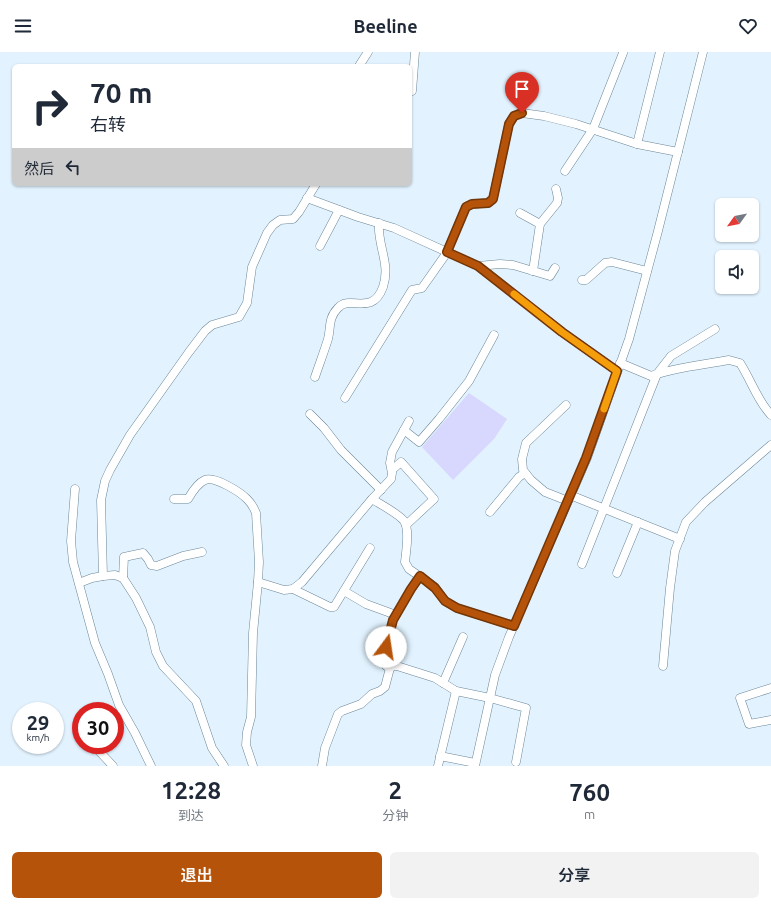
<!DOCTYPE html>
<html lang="zh">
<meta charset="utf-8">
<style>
body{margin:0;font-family:Ubuntu,"Noto Sans SC",sans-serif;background:#f2f2f3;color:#1f2937;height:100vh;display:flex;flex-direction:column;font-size:15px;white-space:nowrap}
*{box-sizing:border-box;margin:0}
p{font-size:13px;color:#747a83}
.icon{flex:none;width:22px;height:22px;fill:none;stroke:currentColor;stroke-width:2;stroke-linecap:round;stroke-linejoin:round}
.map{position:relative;height:714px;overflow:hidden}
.sheet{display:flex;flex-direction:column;background:#fff;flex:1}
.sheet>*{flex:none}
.guide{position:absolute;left:12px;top:12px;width:400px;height:122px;border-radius:6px;box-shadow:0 1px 3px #0004;background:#fff;color:#1f2937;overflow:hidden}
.needle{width:26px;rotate:237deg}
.fabs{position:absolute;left:715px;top:146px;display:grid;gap:8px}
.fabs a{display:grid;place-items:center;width:44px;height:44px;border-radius:6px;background:#fff;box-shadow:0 1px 3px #0004;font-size:20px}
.speed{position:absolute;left:12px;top:650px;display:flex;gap:8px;font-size:20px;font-weight:700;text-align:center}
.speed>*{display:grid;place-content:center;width:52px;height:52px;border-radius:50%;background:#fff;box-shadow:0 1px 3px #0004;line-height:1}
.speed small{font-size:10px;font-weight:400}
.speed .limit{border:6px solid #d22;background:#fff;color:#111}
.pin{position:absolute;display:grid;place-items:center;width:34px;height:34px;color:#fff;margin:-41px -17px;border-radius:50% 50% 50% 0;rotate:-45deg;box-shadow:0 0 4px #0007}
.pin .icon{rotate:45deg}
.me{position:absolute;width:44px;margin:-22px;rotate:14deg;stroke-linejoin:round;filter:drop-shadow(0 0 3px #0008)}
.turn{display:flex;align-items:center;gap:14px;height:84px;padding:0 12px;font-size:18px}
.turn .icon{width:52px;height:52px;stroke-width:2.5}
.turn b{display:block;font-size:28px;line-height:34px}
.then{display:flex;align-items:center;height:38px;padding:0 12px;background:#0003;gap:8px;font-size:15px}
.eta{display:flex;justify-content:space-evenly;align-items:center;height:68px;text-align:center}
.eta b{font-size:24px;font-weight:600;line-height:28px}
.action{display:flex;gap:8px;margin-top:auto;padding:8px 12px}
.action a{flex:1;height:46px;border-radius:6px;background:#b45309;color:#fff;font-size:16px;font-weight:600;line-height:46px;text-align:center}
.action a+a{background:#f2f2f3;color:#1f2937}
header{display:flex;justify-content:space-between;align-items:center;height:52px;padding:0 12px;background:#fff;font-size:18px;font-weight:600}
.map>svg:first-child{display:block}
.green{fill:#d8d7fe}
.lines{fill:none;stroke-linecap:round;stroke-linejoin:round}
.minor-casing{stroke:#6c8697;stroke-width:9}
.minor{stroke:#fff;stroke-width:8}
.route-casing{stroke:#753606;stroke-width:10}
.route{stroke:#b45309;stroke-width:7}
.slow{stroke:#f59e0b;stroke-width:7}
</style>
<header><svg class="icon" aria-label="menu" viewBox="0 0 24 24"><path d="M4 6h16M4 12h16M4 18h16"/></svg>Beeline<svg class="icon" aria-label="heart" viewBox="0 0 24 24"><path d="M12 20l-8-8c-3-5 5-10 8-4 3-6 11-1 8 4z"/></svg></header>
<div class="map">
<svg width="771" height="714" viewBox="0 0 771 714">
<rect width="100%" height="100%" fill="#e2f3ff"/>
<polygon class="green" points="469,341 507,367 494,387 453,428 422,395"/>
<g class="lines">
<g class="minor-casing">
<g id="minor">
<polyline points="359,14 368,0"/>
<polyline points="412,39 415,0"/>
<polyline points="637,92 660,0"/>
<polyline points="565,119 593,77 623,1"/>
<polyline points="307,146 358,165 394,176 478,214 562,280 617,319"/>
<polyline points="520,161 540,172"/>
<polyline points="320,194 339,158"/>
<polyline points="478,214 500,212 513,213 550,224 555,216"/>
<polyline points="533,219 540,172 557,151 558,146 556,137"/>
<polyline points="582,228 586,228 605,211 612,210 647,219"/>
<path d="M620,311L651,324C676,315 703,313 729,308L740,311C751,328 757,348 771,363"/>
<path d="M315,325C319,313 324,300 328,287C331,275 328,266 338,256C350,242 372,265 383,235C391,212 377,193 379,171"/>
<polyline points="345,346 412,238 422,236 446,202 466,155 472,152 488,151 493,147 509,72 514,64 522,61 544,64 576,72 637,92 678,100"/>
<polyline points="566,353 526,391 522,407 523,418 531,428 545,440 568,449"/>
<polyline points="310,362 324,376 341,398 381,438"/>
<polyline points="404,378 419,390 439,367 469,329 494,283"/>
<polyline points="392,418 401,410 434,447 406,473"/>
<polyline points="75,437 71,489 73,510 95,591 108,622 119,653 135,681 151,714"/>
<polyline points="570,443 680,487"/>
<path d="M174,447H188C192,440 198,431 205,428C215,424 240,440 247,447C251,451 254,456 256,461L259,510L258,530L253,581L251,665L247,680L246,693L253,714"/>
<path d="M372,447C380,452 399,462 404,469C410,477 406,500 405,510L409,517L435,535L445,549L457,556L514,574"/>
<polyline points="490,460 519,425 525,421"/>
<polyline points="582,512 657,322 671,304 715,277"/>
<polyline points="617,521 638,470"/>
<polyline points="103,524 101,448 105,429 110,418 130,383 189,300 205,279 212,273 239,265 247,251 252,215 267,181 273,173 280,168 293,167 299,160 316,132"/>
<polyline points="123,526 124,505 143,501 148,507 151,513 157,514 183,504 202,500"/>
<polyline points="258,530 284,538 293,537 302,530 372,447 391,427 392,421 390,411 392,400 409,369"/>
<polyline points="79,531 92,526 103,524 115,523 123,526 136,546 150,575 156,600 163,614 196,649 212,696 224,714"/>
<polyline points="293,537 330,555 334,555 370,496"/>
<polyline points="344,539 366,552 396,563"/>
<polyline points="663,614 670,536 675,499 686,470 705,450 771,393"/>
<polyline points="390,616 386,614 383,608 393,568 411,537 420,524"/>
<polyline points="443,631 463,585"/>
<polyline points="771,636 740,646 749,672 771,668"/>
<polyline points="115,666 123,661"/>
<polyline points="97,693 98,698 113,714"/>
<polyline points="440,704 475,711"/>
<polyline points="322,714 325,696 338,662 342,659 361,652 372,642 380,639 385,635 390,616 394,614 397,614 435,626 456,639 490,646 526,656 516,710"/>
<polyline points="438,714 456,639"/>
<polyline points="475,714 495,623 509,585 587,406 629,287 658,179 703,0"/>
</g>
</g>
<use href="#minor" class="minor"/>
</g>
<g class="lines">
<g class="route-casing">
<polyline id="route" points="386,595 393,568 411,537 420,524 435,536 445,549 457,556 514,574 586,406 617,319 562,280 478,214 447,200 466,155 472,152 488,151 493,147 509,72 514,64 522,61"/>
</g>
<use href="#route" class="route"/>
<polyline class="slow" points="514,242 562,280 617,319 604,357"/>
</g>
</svg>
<div class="fabs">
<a><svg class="needle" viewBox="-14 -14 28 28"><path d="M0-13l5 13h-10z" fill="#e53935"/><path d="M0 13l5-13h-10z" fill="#747a83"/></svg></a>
<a><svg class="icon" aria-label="sound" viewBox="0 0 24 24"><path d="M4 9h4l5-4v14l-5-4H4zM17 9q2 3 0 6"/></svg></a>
</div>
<div class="speed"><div>29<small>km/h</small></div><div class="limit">30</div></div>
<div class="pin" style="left:522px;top:61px;background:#d93025"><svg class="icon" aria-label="arrive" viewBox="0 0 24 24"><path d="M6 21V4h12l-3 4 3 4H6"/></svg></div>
<svg class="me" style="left:386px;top:595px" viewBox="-20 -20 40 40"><circle r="19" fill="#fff"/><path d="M0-13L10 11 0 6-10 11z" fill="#b45309"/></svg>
<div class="guide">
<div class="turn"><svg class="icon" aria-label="right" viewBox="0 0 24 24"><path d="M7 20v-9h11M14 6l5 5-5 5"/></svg><div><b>70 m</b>右转</div></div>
<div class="then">然后<svg class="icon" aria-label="left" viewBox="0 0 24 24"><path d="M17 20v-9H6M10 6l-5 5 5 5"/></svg></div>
</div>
</div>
<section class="sheet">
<div class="eta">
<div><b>12:28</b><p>到达</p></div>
<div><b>2</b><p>分钟</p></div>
<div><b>760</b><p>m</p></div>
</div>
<div class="action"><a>退出</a><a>分享</a></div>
</section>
